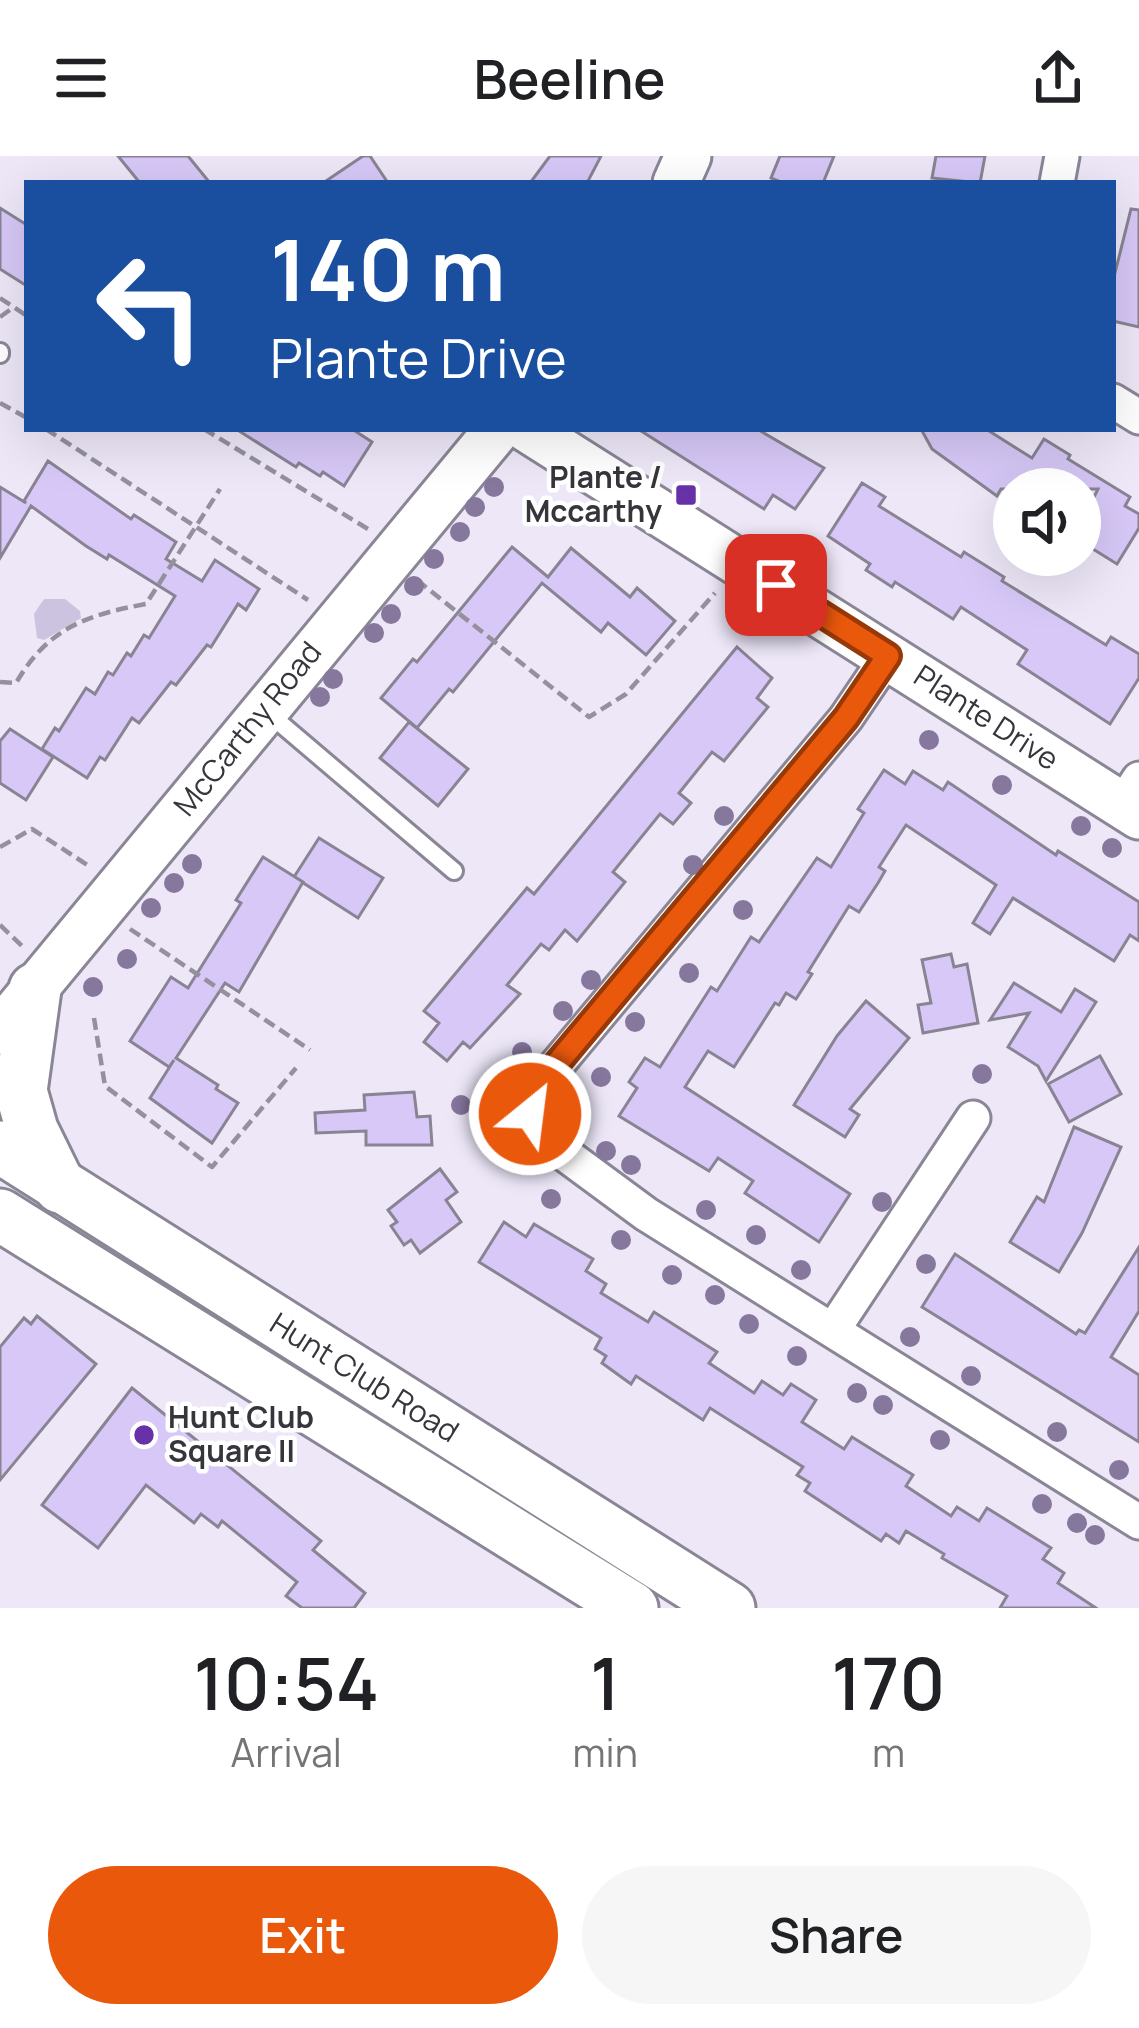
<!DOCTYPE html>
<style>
body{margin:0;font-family:Manrope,sans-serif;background:#f6f6f6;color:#202124;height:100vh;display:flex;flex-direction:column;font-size:45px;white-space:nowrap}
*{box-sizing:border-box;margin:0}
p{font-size:39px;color:#757577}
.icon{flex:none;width:66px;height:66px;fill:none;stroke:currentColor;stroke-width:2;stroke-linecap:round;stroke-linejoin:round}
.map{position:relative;height:1452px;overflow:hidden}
.details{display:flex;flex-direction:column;background:#fff;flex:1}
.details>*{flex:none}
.hud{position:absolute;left:24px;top:24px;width:1092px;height:252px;border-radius:0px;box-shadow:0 12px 48px #0002;background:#1a4fa0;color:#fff;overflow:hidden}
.buttons{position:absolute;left:993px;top:312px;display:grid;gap:24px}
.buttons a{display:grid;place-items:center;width:108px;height:108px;border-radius:50%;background:#fff;box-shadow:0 12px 48px #0002;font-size:60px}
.pin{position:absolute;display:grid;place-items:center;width:102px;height:102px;color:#fff;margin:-51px;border-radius:24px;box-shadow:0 6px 18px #0006}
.me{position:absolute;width:132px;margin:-66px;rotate:29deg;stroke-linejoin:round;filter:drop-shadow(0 0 9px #0008)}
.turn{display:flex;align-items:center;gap:42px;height:252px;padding:0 48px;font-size:54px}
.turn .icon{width:156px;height:156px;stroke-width:2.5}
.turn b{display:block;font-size:84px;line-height:102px}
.eta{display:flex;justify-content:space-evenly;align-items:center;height:204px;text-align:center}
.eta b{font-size:72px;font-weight:600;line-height:84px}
.primary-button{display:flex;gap:24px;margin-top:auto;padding:24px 48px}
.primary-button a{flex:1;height:138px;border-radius:72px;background:#ea580c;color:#fff;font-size:48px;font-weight:600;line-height:138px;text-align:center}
.primary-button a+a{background:#f6f6f6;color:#202124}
header{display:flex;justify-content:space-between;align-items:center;height:156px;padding:0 48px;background:#fff;font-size:54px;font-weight:600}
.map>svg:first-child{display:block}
.green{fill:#ccc3e0}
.building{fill:#d7c8f7;stroke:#898493;stroke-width:3}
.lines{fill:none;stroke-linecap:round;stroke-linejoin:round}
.lane-casing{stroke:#8a8695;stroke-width:22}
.street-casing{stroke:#8a8695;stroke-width:39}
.secondary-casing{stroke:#8a8695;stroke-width:51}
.primary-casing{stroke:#8a8695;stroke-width:57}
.path{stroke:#94909c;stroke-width:4.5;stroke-dasharray:12 6;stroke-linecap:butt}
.lane{stroke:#fff;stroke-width:16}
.street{stroke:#fff;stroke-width:33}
.secondary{stroke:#fff;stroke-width:45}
.primary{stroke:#fff;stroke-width:51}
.tree{fill:#86779d}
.route-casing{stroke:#983908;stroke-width:30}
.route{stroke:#ea580c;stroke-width:21}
.poi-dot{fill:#6731a8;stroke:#fff;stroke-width:4.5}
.labels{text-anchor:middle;stroke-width:9;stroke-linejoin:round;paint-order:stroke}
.poi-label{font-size:30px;font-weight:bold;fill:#37353c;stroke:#fff;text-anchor:end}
.street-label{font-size:30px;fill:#37353c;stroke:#fff}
</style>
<header><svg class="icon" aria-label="menu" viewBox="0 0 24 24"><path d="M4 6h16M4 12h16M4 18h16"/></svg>Beeline<svg class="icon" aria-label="share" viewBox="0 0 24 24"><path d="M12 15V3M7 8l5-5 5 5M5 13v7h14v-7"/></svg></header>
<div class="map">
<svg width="1139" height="1452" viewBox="0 0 1139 1452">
<rect width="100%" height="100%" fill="#ede7f8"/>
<polygon class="green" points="44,443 65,443 80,455 81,462 44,484 37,482 34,458"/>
<g class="building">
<polygon points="118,0 188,0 210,27 140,27"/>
<polygon points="363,0 370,0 388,27 323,27"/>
<polygon points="550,0 601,0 587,27 530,27"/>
<polygon points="780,0 834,0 823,27 783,27 771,22"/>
<polygon points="936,0 985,0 980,27 932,22"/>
<polygon points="0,52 27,69 27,130 0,113"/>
<polygon points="1131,53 1139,54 1139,171 1113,165 1113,125"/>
<polygon points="236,273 352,273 372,286 344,330 323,316 320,320 299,307 296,311"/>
<polygon points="638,273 757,273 824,312 795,353 773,339 764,353"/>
<polygon points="921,273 986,273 1032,302 1044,283 1070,299 1068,303 1130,341 1125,350 1139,358 1139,372 1117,408 1080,385 1080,369 1098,333 1001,333 997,340 932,293"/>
<polygon points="48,305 131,363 134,359 176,386 166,403 202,425 215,404 259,433 246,454 238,448 211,491 207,489 176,529 171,526 139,567 132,562 105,604 100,601 87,622 42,593 55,572 59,575 86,532 95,538 108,516 113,519 127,497 131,500 144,479 149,482 175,440 109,399 107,403 86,390 31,350 0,402 0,331 26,347 24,345"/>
<polygon points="862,327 885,341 879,350 961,401 964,396 1004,421 1002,425 1106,489 1111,481 1139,498 1139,522 1110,568 1018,508 1027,494 961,451 953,463 895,426 892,431 866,414 870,408 828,380"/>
<polygon points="512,391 548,421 571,392 630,441 637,432 675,465 646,499 608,467 601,476 542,427 453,536 449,533 417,572 381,542 413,503 417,506"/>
<polygon points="737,491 772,522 757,542 768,551 724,605 712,596 679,637 691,647 673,668 660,658 613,716 625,726 577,785 565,774 549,794 541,788 507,829 520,838 470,892 463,886 447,905 424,886 439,867 424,855 527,732 534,738"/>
<polygon points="409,566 468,613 438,650 380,602"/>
<polygon points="10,573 53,601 26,644 0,627 0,585"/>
<polygon points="884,614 905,628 913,615 943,634 948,626 1056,699 1058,695 1139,746 1139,785 1130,779 1114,805 1013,742 990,778 973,767 996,729 906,669 879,711 885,715 878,727 859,756 849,750 808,816 812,818 796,843 786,837 779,849 775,847 734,911 708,895 685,931 850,1038 819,1086 745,1037 753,1025 718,1002 709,1015 619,960 637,932 629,926 645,902 660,911 711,831 717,835 751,781 759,786 817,702 831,711 864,657 858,653"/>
<polygon points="319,682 383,722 358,762 294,721"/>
<polygon points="263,701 303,726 239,836 225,827 176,902 218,929 216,933 238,947 212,987 150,942 174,904 169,911 130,885 171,821 188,832 241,747 236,744"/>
<polygon points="951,798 954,811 967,808 978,867 923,877 918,849 931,847 922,804"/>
<polygon points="1014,827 1061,856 1075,833 1096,846 1046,925 1038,910 1008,891 1029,857 990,864"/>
<polygon points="866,845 909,882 850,953 859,959 845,981 794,949 837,880"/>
<polygon points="1100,900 1121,938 1069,966 1048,928"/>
<polygon points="414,936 417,961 430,960 432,989 366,989 366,975 316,977 315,957 365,954 364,939"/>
<polygon points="1074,971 1121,991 1082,1077 1059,1116 1010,1086 1037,1041 1044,1046"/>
<polygon points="440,1013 457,1036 446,1044 461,1066 420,1097 411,1084 404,1089 391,1070 397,1066 388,1054"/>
<polygon points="504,1066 526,1081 534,1068 593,1103 586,1115 606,1128 601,1137 648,1166 654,1156 717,1196 709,1207 754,1237 762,1225 783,1239 791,1228 816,1244 802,1266 844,1293 852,1281 913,1319 906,1330 951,1360 957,1351 979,1365 987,1352 1051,1392 1043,1403 1064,1417 1058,1427 1096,1452 1000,1452 1007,1440 942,1402 944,1398 906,1375 899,1387 886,1378 881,1385 805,1335 810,1327 797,1319 803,1311 710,1252 703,1264 636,1220 631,1228 602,1207 606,1200 595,1193 601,1182 479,1106"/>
<polygon points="1139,1091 1139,1155 1111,1201 1139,1219 1139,1286 922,1151 955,1098 1076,1178 1079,1174 1085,1177"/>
<polygon points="37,1160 96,1208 0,1324 0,1191 24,1162 31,1168"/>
<polygon points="132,1232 321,1385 313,1394 365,1437 354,1452 302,1452 286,1440 297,1426 222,1365 218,1371 201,1358 194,1367 146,1329 98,1392 42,1349"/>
</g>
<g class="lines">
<g class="lane-casing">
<g id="lane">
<polyline points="0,196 0,198"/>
<polyline points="267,556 454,715"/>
</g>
</g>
<g class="street-casing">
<g id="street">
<polyline points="1057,27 1062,0"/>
<polyline points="1113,245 1139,261"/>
<polyline points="888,500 846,562 549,918 530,957 547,985 646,1058 1139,1366"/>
<polyline points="1122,649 1139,623"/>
<polyline points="833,1174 973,962"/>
</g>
</g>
<g class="secondary-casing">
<g id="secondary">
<polyline points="676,27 688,0"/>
<polyline points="527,273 1139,660"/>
<polyline points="0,875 498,273"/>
</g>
</g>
<g class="primary-casing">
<g id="primary">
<polyline points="35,833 21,935 32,974 60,1031"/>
<polyline points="0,991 729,1452"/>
<polyline points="0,1059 632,1452"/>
</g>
</g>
<g class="path">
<polyline points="0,142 27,160"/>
<polyline points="0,161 14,151"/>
<polyline points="0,247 27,262"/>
<polyline points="46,273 308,444"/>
<polyline points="204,273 368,373"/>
<polyline points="417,424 589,561 626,538 715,437"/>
<path d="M0,526L16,527C48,472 86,459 146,448L220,333"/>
<polyline points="0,691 32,673 89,710"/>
<polyline points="0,769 23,791"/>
<polyline points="130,773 310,894"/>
<polyline points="94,862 105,930 212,1011 296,912"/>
</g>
<use href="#lane" class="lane"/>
<use href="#street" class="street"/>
<use href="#secondary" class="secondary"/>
<use href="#primary" class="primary"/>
</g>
<g class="tree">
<circle cx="494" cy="331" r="10"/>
<circle cx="475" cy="351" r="10"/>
<circle cx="460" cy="376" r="10"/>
<circle cx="434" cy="403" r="10"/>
<circle cx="414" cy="430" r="10"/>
<circle cx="391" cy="458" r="10"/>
<circle cx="374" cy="477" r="10"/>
<circle cx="333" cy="523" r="10"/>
<circle cx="320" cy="541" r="10"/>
<circle cx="929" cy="584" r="10"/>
<circle cx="1002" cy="629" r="10"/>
<circle cx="724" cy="660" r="10"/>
<circle cx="1081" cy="670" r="10"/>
<circle cx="1112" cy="692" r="10"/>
<circle cx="192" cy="708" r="10"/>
<circle cx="693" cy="709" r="10"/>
<circle cx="174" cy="727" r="10"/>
<circle cx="151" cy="752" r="10"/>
<circle cx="743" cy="754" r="10"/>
<circle cx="127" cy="803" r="10"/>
<circle cx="689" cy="817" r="10"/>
<circle cx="591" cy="824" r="10"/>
<circle cx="93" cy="831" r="10"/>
<circle cx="563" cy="855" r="10"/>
<circle cx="635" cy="866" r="10"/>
<circle cx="522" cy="896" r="10"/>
<circle cx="982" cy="918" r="10"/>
<circle cx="601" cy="921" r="10"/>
<circle cx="461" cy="949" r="10"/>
<circle cx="606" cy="995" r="10"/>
<circle cx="631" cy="1009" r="10"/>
<circle cx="551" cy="1043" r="10"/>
<circle cx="882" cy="1046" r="10"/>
<circle cx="706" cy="1054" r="10"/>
<circle cx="756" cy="1079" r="10"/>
<circle cx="621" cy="1084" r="10"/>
<circle cx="926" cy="1108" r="10"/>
<circle cx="801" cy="1114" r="10"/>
<circle cx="672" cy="1119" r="10"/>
<circle cx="715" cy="1139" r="10"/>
<circle cx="749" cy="1168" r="10"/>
<circle cx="910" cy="1181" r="10"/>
<circle cx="797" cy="1200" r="10"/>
<circle cx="971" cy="1220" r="10"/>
<circle cx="857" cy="1237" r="10"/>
<circle cx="883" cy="1249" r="10"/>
<circle cx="1057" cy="1276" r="10"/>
<circle cx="940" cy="1284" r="10"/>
<circle cx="1119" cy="1314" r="10"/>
<circle cx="1042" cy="1348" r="10"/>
<circle cx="1077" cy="1367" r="10"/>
<circle cx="1095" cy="1379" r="10"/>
</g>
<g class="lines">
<g class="route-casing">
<polyline id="route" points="530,958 549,917 846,562 888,500 776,429"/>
</g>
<use href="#route" class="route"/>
</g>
<g class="poi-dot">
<rect x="674" y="327" width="24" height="24" rx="6"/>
<circle cx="144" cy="1279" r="12"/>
</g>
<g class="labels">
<g class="poi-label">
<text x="662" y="332">Plante /<tspan x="662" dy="34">Mccarthy</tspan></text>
<text x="168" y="1272" text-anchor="start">Hunt Club<tspan x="168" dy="34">Square II</tspan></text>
</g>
<g class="street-label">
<text transform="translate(986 562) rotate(33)" y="10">Plante Drive</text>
<text transform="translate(248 573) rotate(-51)" y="10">McCarthy Road</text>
<text transform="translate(364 1222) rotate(32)" y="10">Hunt Club Road</text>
</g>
</g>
</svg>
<div class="buttons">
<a><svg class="icon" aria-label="sound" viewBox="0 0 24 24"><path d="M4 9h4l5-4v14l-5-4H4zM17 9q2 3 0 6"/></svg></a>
</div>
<div class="pin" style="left:776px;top:429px;background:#d93025"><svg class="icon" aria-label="arrive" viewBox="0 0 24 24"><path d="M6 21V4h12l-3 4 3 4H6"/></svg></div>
<svg class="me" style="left:530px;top:958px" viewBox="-20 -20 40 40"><circle r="17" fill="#ea580c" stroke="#fff" stroke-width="3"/><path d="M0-11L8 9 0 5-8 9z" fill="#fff"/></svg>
<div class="hud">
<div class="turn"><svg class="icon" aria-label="left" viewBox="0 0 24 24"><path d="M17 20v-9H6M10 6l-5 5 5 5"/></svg><div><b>140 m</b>Plante Drive</div></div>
</div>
</div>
<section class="details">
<div class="eta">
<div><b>10:54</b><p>Arrival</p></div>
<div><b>1</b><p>min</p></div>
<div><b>170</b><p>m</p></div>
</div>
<div class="primary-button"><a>Exit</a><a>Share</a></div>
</section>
